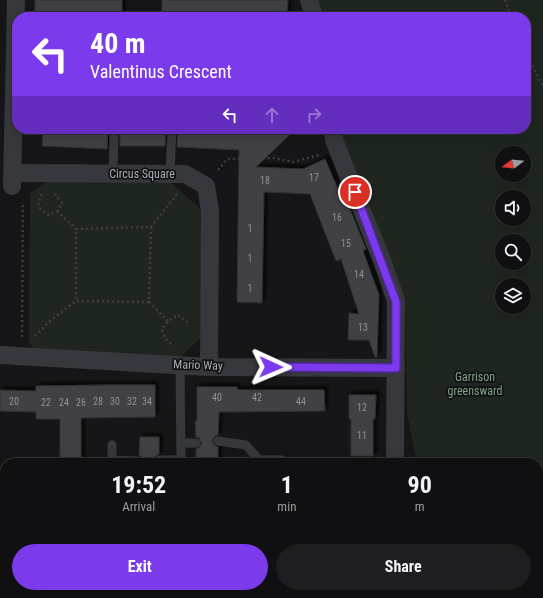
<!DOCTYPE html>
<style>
body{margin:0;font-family:"Roboto Condensed",sans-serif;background:#1e1e20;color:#f1f3f6;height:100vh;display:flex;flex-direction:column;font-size:15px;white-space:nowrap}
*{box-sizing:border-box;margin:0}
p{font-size:13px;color:#9c9d9f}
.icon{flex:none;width:22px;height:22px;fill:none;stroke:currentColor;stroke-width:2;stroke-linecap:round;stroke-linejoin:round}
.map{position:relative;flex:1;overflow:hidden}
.drawer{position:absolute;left:0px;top:458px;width:543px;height:140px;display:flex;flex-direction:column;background:#101012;border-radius:16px 16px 0 0;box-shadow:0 4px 16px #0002,0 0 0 1px #303032}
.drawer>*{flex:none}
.guide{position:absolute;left:12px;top:12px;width:519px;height:122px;border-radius:16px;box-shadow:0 4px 16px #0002,0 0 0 1px #303032;background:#7c3aed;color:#fff;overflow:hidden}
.needle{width:26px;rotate:254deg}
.fabs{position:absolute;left:495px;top:146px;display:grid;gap:8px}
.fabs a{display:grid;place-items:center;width:36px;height:36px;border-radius:50%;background:#101012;box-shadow:0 4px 16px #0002,0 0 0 1px #303032;font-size:20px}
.pin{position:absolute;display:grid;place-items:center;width:34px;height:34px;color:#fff;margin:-17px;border:2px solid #fff;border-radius:50%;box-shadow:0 1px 4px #0007}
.me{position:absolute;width:44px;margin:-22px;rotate:91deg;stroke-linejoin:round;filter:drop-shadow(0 0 3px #0008)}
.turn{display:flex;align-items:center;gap:14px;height:84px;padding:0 12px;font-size:18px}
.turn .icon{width:52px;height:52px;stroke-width:2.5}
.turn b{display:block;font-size:28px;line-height:34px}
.lanes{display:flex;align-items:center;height:38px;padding:0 12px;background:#0003;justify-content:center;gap:20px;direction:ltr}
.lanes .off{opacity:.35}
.eta{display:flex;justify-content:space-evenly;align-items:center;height:68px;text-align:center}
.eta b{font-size:24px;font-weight:700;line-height:28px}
.action{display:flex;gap:8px;margin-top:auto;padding:8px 12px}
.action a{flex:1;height:46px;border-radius:24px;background:#7c3aed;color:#fff;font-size:16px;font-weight:700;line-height:46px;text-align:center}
.action a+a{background:#1e1e20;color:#f1f3f6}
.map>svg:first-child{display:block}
.green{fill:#1e261f;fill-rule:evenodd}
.building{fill:#404145;stroke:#303034;filter:url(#shadow)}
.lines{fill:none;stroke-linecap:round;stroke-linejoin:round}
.path{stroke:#3d3f44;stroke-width:2.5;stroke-dasharray:2 3;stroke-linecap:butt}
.service{stroke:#37383d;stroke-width:9}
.minor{stroke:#37383d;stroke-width:18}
.route-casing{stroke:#51269a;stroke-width:10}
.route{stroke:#7c3aed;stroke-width:7}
.labels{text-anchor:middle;stroke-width:3.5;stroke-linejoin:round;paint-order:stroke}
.number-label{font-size:10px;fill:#8e929b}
.street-label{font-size:12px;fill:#a8adb8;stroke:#111113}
.park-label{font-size:12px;fill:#7fa381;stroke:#111113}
</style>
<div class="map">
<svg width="543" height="598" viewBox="0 0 543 598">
<defs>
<filter id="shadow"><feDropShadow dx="3.5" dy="-3.5" stdDeviation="1" flood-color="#0009"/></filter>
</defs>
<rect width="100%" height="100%" fill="#161618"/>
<g class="green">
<path d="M317,0H543V598H386V593H538V463H417L407,413L405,304L372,210L342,140L341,129H526V17H322ZM502,153H524V175H502ZM502,197H524V219H502ZM502,241H524V263H502ZM502,285H524V307H502Z"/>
<polygon points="48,181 170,182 206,214 204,335 178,359 40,359 29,342 30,193"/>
</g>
<g class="building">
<rect x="35" y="0" width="87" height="17"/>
<polygon points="162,0 288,0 287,17 162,17"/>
<polygon points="43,129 108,129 107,149 42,146"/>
<polygon points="120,129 166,129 165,146 120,146"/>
<polygon points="178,129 296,129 256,167 303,169 325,159 343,201 346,199 366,249 363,251 379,295 377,357 375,357 369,340 348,340 349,313 359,314 341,259 336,261 310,194 264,192 262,303 237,302 239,150 177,147"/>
<polygon points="106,385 155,385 155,417 81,418 81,463 60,463 60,419 36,419 36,412 0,411 0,390 36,391 36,386"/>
<polygon points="197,387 237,387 238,390 324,390 325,411 219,412 218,435 214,437 212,441 214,445 218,447 218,463 196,463 196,449 199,448 202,443 199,438 196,437 195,421 197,421"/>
<polygon points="349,395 376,395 375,419 373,419 373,456 351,456 351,419 349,419"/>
<polygon points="140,437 159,437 159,454 154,457 154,463 144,463 144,458 139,455"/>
</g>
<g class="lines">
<g class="path">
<polyline points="505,0 511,17"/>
<polyline points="526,52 543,87"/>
<polyline points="218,170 227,159 275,158 293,162 319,155"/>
<polyline points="42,194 38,203 41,210 49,215 57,211 62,203 55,194"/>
<polyline points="57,211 76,229"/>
<polyline points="151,227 177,194"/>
<polyline points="149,302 168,321"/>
<polyline points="35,336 51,320 76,301 149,302 151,227 76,229 76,301"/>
<polyline points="22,337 23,202"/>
<polyline points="171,344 165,338 162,329 168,321 178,315 189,323"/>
<polyline points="0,568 5,568"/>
<polyline points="0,582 5,582"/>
<polyline points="538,582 543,582"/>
<polyline points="533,593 543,594"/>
</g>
<g class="service">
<polyline points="136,16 136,17"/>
<polyline points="113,174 114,129"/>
<polyline points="170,174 172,129"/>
<polyline points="218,441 246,445 259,460 282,460"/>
<polyline points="181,443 196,443"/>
<polyline points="112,445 112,460 139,461"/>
<polyline points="159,460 181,460 180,365"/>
<polyline points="322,463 395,461"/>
</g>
<g class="minor">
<polyline points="309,0 314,17"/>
<polyline points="333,129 334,140 383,263 396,301 395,461"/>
<polyline points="13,173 185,174 206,186 210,211 209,367"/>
<polyline points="12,186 16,0"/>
<polyline points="0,355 209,367 396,368"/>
</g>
</g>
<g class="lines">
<g class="route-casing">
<polyline id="route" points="271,367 396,368 396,302 355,192"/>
</g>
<use href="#route" class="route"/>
</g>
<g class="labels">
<g class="number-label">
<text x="314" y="181">17</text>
<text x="265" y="184">18</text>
<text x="337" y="221">16</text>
<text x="250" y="232">1</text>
<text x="346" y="247">15</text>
<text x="250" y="262">1</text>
<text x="359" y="278">14</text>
<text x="250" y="292">1</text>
<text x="363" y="331">13</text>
<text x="217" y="401">40</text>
<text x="257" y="401">42</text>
<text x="14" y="405">20</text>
<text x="98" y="405">28</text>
<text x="115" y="405">30</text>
<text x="132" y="405">32</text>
<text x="147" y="405">34</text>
<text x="301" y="405">44</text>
<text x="46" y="406">22</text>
<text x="64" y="406">24</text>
<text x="81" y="406">26</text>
<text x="362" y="411">12</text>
<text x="362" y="439">11</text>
</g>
<g class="street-label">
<text x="142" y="178">Circus Square</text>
<text transform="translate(198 365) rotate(2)" y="4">Mario Way</text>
</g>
<g class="park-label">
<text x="475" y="381">Garrison<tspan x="475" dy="14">greensward</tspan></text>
</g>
</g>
</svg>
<div class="fabs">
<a><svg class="needle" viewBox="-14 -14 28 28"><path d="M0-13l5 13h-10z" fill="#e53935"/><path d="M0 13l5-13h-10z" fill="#9c9d9f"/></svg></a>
<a><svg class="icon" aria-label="sound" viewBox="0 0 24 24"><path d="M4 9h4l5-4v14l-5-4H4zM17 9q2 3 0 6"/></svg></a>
<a><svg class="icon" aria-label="search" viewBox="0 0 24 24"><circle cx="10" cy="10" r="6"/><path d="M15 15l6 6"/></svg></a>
<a><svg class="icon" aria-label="layers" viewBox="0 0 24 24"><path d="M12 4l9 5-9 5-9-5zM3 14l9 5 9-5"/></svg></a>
</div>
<div class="pin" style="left:355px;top:192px;background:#d93025"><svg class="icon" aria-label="arrive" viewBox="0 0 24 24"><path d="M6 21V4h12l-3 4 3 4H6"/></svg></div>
<svg class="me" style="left:271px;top:367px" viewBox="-20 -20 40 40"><path d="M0-17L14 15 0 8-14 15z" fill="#7c3aed" stroke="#fff" stroke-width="4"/></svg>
<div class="guide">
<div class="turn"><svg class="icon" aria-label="left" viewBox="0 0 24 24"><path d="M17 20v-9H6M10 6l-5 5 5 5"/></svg><div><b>40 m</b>Valentinus Crescent</div></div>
<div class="lanes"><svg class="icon" aria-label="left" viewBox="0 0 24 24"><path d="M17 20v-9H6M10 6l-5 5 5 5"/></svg><svg class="icon off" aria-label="ahead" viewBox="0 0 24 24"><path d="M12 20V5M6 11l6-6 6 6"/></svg><svg class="icon off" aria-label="right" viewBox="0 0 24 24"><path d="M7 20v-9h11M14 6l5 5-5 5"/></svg></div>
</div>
<section class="drawer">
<div class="eta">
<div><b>19:52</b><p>Arrival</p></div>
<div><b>1</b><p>min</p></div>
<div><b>90</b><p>m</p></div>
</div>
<div class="action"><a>Exit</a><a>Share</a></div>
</section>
</div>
